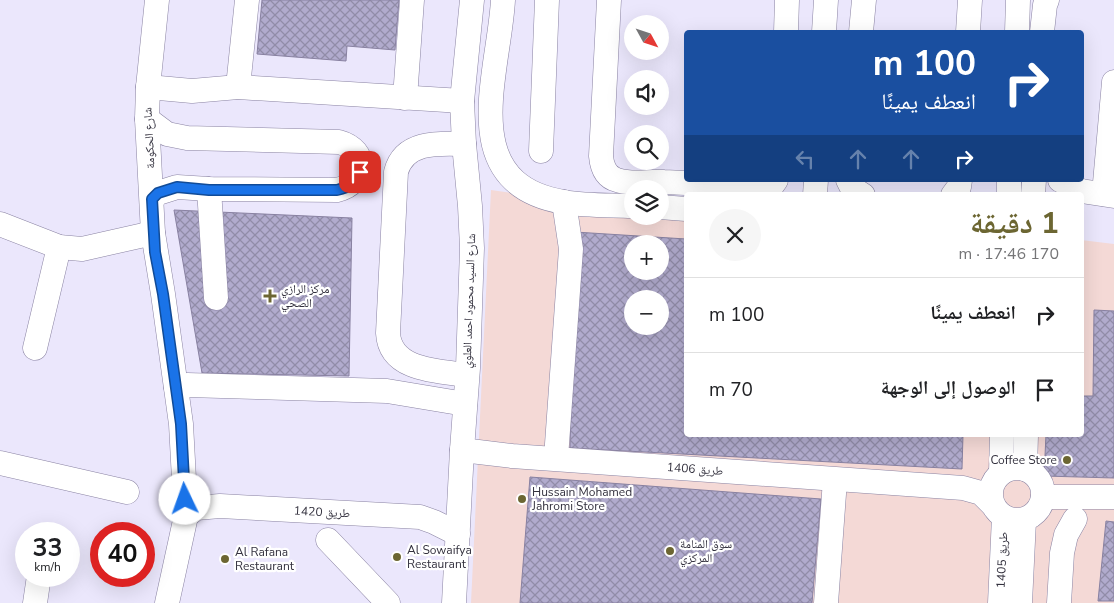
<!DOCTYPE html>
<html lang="ar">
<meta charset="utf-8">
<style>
body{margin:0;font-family:"Nunito Sans","Noto Naskh Arabic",sans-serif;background:#f6f6f6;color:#202124;direction:rtl;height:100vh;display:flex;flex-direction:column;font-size:19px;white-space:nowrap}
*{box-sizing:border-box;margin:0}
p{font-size:16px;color:#757577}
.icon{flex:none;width:28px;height:28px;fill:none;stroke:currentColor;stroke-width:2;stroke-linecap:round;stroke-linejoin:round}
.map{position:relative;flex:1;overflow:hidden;direction:ltr}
.panel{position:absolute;left:684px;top:192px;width:400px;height:245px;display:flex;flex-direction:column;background:#fff;border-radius:5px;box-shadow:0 5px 20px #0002;direction:rtl}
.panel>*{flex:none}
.hud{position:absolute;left:684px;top:30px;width:400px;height:152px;border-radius:5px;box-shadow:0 5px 20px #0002;direction:rtl;background:#1a4fa0;color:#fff;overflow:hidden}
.needle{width:32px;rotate:130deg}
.tools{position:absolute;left:624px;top:15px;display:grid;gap:10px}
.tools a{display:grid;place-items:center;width:45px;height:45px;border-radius:50%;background:#fff;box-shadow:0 5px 20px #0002;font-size:25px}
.speed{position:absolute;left:15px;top:522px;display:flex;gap:10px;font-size:25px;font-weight:700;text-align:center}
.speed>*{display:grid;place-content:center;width:65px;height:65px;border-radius:50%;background:#fff;box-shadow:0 5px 20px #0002;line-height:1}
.speed small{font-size:12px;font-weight:400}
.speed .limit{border:8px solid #d22;background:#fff;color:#111}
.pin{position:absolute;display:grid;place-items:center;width:42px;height:42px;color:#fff;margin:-21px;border-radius:10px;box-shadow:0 2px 8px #0006}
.me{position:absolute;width:55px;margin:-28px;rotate:357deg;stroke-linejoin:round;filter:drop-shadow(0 0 4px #0008)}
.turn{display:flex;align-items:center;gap:18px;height:105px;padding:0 25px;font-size:22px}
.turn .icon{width:65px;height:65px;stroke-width:2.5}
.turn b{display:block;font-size:35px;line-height:42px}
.lanes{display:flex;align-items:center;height:48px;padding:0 25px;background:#0003;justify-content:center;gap:25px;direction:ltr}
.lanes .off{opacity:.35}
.round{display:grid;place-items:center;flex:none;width:52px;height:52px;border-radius:26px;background:#f6f6f6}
.overview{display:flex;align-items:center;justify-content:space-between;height:85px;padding:0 25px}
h1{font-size:30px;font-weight:700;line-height:38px;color:#6c6632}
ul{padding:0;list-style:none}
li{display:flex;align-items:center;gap:15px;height:75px;padding:0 25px;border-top:1px solid #e0e0e0}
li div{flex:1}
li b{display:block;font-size:19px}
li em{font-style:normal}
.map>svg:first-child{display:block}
.commercial{fill:#f4d9d6;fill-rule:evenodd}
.building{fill:url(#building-cross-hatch);stroke:#8881a1;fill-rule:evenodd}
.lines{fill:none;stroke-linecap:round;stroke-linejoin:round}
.minor-casing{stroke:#8a83a3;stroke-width:25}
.minor{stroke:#fff;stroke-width:24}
.route-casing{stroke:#114b97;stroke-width:12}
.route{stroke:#1a73e8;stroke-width:9}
.poi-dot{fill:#6c6632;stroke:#fff;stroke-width:2}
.labels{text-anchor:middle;stroke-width:4.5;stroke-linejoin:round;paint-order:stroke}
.street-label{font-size:12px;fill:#33313e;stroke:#fff}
.poi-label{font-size:12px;fill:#33313e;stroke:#fff;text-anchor:start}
</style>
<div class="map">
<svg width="1114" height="603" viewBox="0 0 1114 603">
<defs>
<pattern id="building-cross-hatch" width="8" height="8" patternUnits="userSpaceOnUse" patternTransform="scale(1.25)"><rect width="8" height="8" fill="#b1abcd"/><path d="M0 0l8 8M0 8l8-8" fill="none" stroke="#918ca8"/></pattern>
</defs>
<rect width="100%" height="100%" fill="#ebe7fc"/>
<path class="commercial" d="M491,190L565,201L632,216H660L686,207V435H1081V240L1114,244V603H471ZM632,244H660V271H632ZM632,299H660V326H632Z"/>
<g class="building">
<polygon points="262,0 399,0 395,50 347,46 346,61 257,54"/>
<polygon points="174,210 352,218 349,376 202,373"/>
<path d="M575,232L686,239V435H963L962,469L570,448ZM632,244H660V271H632ZM632,299H660V326H632Z"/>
<polygon points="1094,310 1114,311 1114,478 1044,476 1046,435 1081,435 1081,396 1093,396"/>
<polygon points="530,477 821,499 812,603 520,603"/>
<polygon points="1106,521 1114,522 1114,601 1098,601"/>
</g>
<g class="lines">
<g class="minor-casing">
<g id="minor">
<polyline points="157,0 148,87 147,119 153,233 163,294 181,424 186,516 167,603"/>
<path d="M503,0C499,74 454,184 564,202C586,206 610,205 632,206"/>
<path d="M609,0L601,156C602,167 606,177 617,180C631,185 649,181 664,182C696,183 728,186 761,190L771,187L776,180"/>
<polyline points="786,32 787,0"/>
<polyline points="824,32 826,0"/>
<polyline points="861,32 864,0"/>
<polyline points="968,32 970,0"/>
<polyline points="1017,32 1018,0"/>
<polyline points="1042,32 1045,5 1047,0"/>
<polyline points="148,87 192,91 238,87 462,101"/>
<polyline points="238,87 247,0"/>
<polyline points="405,98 412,0"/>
<path d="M147,119L167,134L187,138L339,142C369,150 366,183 337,190L209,189L177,187L158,193L152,199"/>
<path d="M464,144C438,143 404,141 396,172L388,333C390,371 438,371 467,375"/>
<polyline points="541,151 547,0"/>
<polyline points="848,180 852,188 863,195"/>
<polyline points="1060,180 1081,191 1114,196"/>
<polyline points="209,189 216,298"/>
<polyline points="1104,194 1114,82"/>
<polyline points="815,195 816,180"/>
<polyline points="953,195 959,187 960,180"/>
<polyline points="1009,195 1009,180"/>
<polyline points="1033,195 1034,180"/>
<polyline points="660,207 686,209"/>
<polyline points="0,224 59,247 82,249 153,233"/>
<polyline points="35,348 59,247"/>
<polyline points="176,387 187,385 387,391 465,404"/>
<polyline points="462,450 512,456 963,488 981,493 992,504"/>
<polyline points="556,458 571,249 564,202"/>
<polyline points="0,463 127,492"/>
<circle cx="1017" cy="494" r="26"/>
<polyline points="1025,469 1026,435"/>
<polyline points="1001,473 1002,435"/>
<polyline points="1043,497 1114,497"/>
<polyline points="186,516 196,508 220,506 420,517 434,522 458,534"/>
<polyline points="328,540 388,603"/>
<polyline points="35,603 39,576"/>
<polyline points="454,603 462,450 468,368 472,248 470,206 464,144 462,101 472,0"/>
<polyline points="826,603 835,480"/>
<polyline points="1000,603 1004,517"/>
<polyline points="1020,603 1024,520"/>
<polyline points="1059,603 1062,553 1066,535 1075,519"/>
</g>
</g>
<use href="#minor" class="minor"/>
</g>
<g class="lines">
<g class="route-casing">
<path id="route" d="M185,499L181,424L163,294L155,252L152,199L158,193L177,187L209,190H337C350,187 354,183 360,172"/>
</g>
<use href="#route" class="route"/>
</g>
<g class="poi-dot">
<path d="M267.5 288.5h5v5h5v5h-5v5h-5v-5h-5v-5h5z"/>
<circle cx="1067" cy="460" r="5"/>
<circle cx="522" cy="499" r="5"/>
<circle cx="670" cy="551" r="5"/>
<circle cx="397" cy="557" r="5"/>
<circle cx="225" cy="559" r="5"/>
</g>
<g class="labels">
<g class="street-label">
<text transform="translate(149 138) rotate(-93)" y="4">شارع الحكومة</text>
<text transform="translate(469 301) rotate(-88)" y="4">شارع السيد محمود احمد العلوي</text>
<text transform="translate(695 469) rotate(4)" y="4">طريق 1406</text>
<text transform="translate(322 512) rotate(3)" y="4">طريق 1420</text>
<text transform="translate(1002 560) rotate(-87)" y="4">طريق 1405</text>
</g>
<g class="poi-label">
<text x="281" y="293">مركز الرازي<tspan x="281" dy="14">الصحي</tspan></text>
<text x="1057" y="464" text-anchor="end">Coffee Store</text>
<text x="532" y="496">Hussain Mohamed<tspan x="532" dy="14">Jahromi Store</tspan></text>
<text x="680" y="548">سوق المنامة<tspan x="680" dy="14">المركزي</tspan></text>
<text x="407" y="554">Al Sowaifya<tspan x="407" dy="14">Restaurant</tspan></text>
<text x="235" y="556">Al Rafana<tspan x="235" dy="14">Restaurant</tspan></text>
</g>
</g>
</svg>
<div class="tools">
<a><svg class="needle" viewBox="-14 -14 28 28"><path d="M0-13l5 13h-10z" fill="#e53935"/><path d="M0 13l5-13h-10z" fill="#757577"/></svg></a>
<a><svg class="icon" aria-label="sound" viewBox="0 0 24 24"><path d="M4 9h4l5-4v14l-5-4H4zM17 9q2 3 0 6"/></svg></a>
<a><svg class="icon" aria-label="search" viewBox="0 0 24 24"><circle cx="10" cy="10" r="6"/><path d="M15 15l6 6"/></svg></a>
<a><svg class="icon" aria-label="layers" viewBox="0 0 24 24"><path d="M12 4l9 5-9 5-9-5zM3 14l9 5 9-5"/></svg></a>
<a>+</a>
<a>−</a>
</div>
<div class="speed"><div>33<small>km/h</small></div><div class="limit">40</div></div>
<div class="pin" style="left:360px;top:172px;background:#d93025"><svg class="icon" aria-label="arrive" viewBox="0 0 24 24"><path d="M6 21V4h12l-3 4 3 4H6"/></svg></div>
<svg class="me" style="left:185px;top:499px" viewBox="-20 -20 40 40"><circle r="19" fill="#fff"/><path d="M0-13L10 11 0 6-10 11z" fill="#1a73e8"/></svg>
<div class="hud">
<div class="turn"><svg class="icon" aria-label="right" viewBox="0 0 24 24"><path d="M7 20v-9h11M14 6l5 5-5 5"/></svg><div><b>100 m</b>انعطف يمينًا</div></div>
<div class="lanes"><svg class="icon off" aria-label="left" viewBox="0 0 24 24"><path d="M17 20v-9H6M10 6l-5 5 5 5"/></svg><svg class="icon off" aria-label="ahead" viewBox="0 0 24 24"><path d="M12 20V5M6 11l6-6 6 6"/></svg><svg class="icon off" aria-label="ahead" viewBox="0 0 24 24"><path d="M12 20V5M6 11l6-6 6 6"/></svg><svg class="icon" aria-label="right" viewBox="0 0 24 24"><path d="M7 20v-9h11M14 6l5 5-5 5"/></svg></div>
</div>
<section class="panel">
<div class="overview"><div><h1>1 دقيقة</h1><p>170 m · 17:46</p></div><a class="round"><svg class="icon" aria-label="close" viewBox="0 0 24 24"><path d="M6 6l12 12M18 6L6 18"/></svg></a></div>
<ul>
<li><svg class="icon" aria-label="right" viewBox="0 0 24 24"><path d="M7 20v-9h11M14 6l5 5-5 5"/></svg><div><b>انعطف يمينًا</b></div><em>100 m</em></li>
<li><svg class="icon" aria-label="arrive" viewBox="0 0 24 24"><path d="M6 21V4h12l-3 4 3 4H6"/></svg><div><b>الوصول إلى الوجهة</b></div><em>70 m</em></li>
</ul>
</section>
</div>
